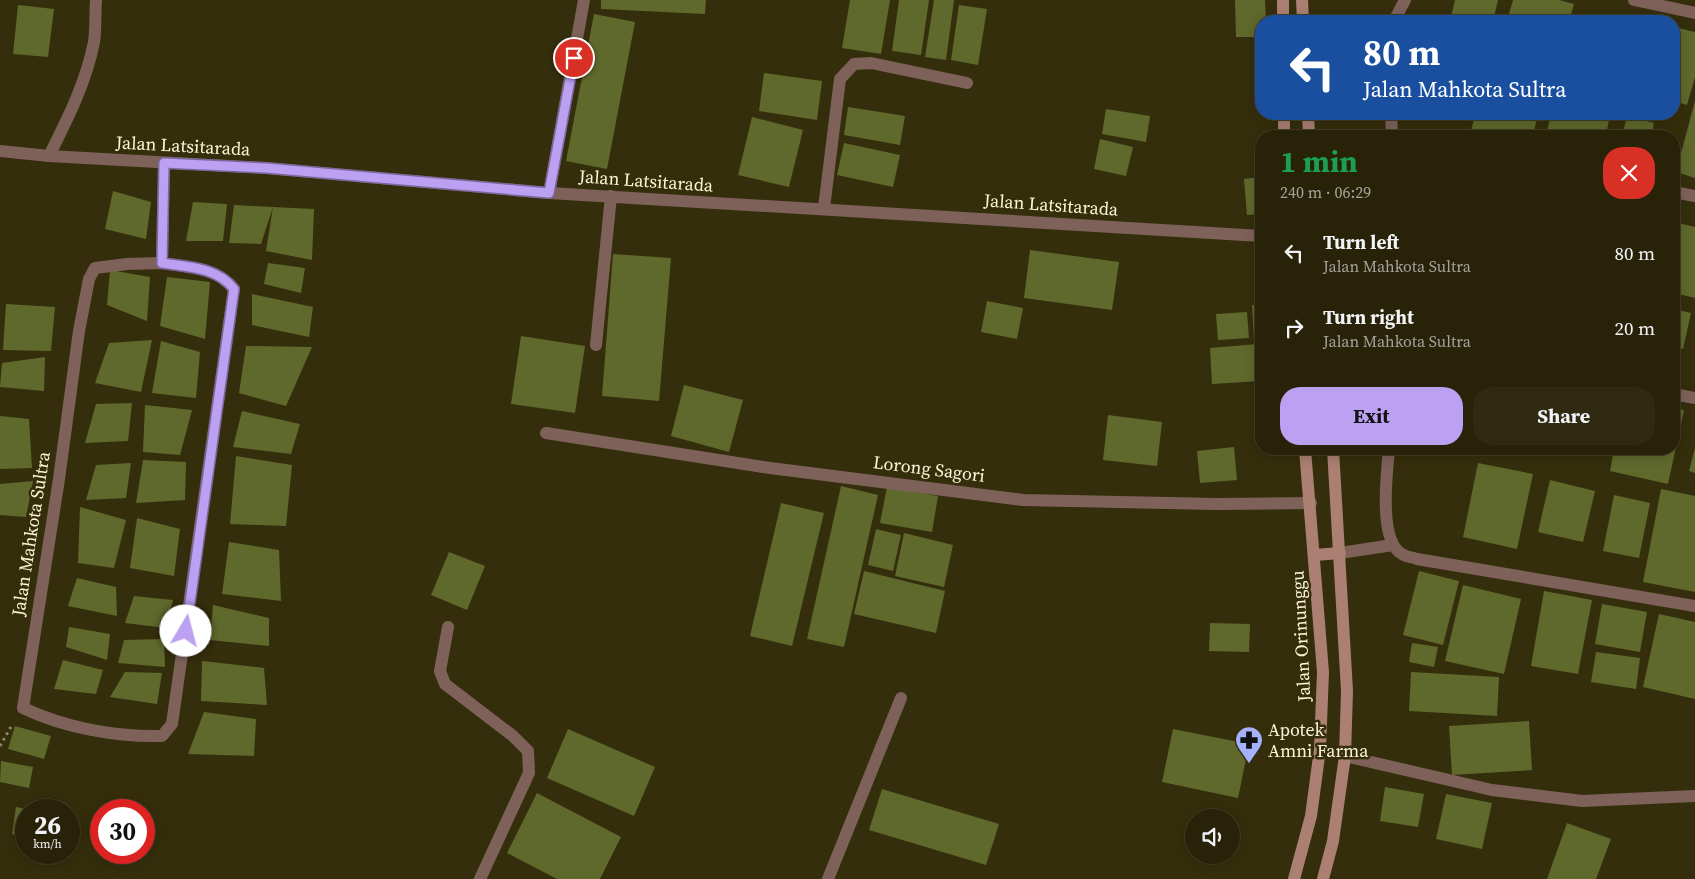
<!DOCTYPE html>
<meta charset="utf-8">
<style>
body{margin:0;font-family:"Source Serif 4",serif;background:#302a12;color:#f1f3f6;height:100vh;display:flex;flex-direction:column;font-size:19px;white-space:nowrap}
*{box-sizing:border-box;margin:0}
p{font-size:16px;color:#a5a49c}
.icon{flex:none;width:28px;height:28px;fill:none;stroke:currentColor;stroke-width:2;stroke-linecap:round;stroke-linejoin:round}
.map{position:relative;flex:1;overflow:hidden}
.sheet{position:absolute;left:1255px;top:130px;width:425px;height:325px;display:flex;flex-direction:column;background:#282209;border-radius:20px;box-shadow:0 2px 12px #0003,0 0 0 1px #443f2a}
.sheet>*{flex:none}
.banner{position:absolute;left:1255px;top:15px;width:425px;height:105px;border-radius:20px;box-shadow:0 2px 12px #0003,0 0 0 1px #443f2a;background:#1a4fa0;color:#fff;overflow:hidden}
.fabs{position:absolute;left:1185px;top:809px;display:grid;gap:10px}
.fabs a{display:grid;place-items:center;width:55px;height:55px;border-radius:50%;background:#282209;box-shadow:0 2px 12px #0003,0 0 0 1px #443f2a;font-size:25px}
.speed{position:absolute;left:15px;top:799px;display:flex;gap:10px;font-size:25px;font-weight:700;text-align:center}
.speed>*{display:grid;place-content:center;width:65px;height:65px;border-radius:50%;background:#282209;box-shadow:0 2px 12px #0003,0 0 0 1px #443f2a;line-height:1}
.speed small{font-size:12px;font-weight:400}
.speed .limit{border:8px solid #d22;background:#fff;color:#111}
.pin{position:absolute;display:grid;place-items:center;width:42px;height:42px;color:#fff;margin:-21px;border:2px solid #fff;border-radius:50%;box-shadow:0 1px 5px #0007}
.me{position:absolute;width:55px;margin:-28px;rotate:8deg;stroke-linejoin:round;filter:drop-shadow(0 0 4px #0008)}
.turn{display:flex;align-items:center;gap:18px;height:105px;padding:0 25px;font-size:22px}
.turn .icon{width:65px;height:65px;stroke-width:2.5}
.turn b{display:block;font-size:35px;line-height:42px}
.round{display:grid;place-items:center;flex:none;width:52px;height:52px;border-radius:20px;background:#302a12}
.summary{display:flex;align-items:center;justify-content:space-between;height:85px;padding:0 25px}
h1{font-size:30px;font-weight:700;line-height:38px;color:#1e9e55}
.action{display:flex;gap:10px;margin-top:auto;padding:10px 25px}
.action a{flex:1;height:58px;border-radius:20px;background:#bca0f2;color:#111;font-size:20px;font-weight:700;line-height:58px;text-align:center}
.action a+a{background:#302a12;color:#f1f3f6}
ul{padding:0;list-style:none}
li{display:flex;align-items:center;gap:15px;height:75px;padding:0 25px}
li div{flex:1}
li b{display:block;font-size:19px}
li em{font-style:normal}
.map>svg:first-child{display:block}
.building{fill:#5f692c}
.lines{fill:none;stroke-linecap:round;stroke-linejoin:round}
.path{stroke:#928b6a;stroke-width:3;stroke-dasharray:2.5 4;stroke-linecap:butt}
.lane{stroke:#7e625a;stroke-width:12}
.street{stroke:#7e625a;stroke-width:12}
.secondary{stroke:#ab7f72;stroke-width:12}
.route-casing{stroke:#7a689d;stroke-width:12}
.route{stroke:#bca0f2;stroke-width:9}
.labels{text-anchor:middle;stroke-width:5;stroke-linejoin:round;paint-order:stroke}
.street-label{font-size:18px;fill:#fcf5d5;stroke:#352e0c}
.poi-label{font-size:18px;fill:#fcf5d5;stroke:#352e0c;text-anchor:start}
</style>
<div class="map">
<svg width="1695" height="879" viewBox="0 0 1695 879">
<rect width="100%" height="100%" fill="#352e0c"/>
<g class="building">
<polygon points="601,0 706,0 705,14 601,9"/>
<polygon points="850,0 890,0 881,54 842,48"/>
<polygon points="899,0 929,0 921,55 892,51"/>
<polygon points="934,0 954,0 946,60 925,57"/>
<polygon points="1235,0 1265,0 1266,21 1261,21 1261,37 1236,37"/>
<polygon points="1455,0 1498,0 1493,21 1450,21"/>
<polygon points="1513,0 1559,0 1574,4 1569,21 1507,21"/>
<polygon points="18,5 54,9 48,57 13,54"/>
<polygon points="959,5 987,9 978,65 951,60"/>
<polygon points="594,14 635,22 607,169 566,161"/>
<polygon points="1674,27 1695,32 1695,77 1687,105 1674,101"/>
<polygon points="764,73 822,81 817,120 759,111"/>
<polygon points="1695,101 1695,178 1676,172"/>
<polygon points="848,107 905,116 900,145 844,135"/>
<polygon points="1106,109 1150,116 1146,142 1102,134"/>
<polygon points="1475,114 1538,114 1533,136 1470,136"/>
<polygon points="1551,114 1610,114 1606,136 1546,136"/>
<polygon points="1627,116 1654,123 1651,136 1622,136"/>
<polygon points="752,117 803,130 789,187 738,175"/>
<polygon points="1100,139 1133,147 1126,176 1094,169"/>
<polygon points="844,143 900,155 893,187 837,175"/>
<polygon points="1261,177 1261,214 1247,215 1244,179"/>
<polygon points="113,191 151,202 146,239 105,229"/>
<polygon points="193,202 227,204 223,241 186,241"/>
<polygon points="234,205 273,207 314,209 312,260 266,251 273,207 261,244 229,243"/>
<polygon points="1674,222 1695,227 1695,298 1674,293"/>
<polygon points="1030,250 1119,262 1112,310 1024,298"/>
<polygon points="613,254 671,258 659,401 602,396"/>
<polygon points="268,263 305,268 301,293 264,284"/>
<polygon points="110,270 150,277 147,321 107,305"/>
<polygon points="167,277 210,282 205,339 160,326"/>
<polygon points="252,294 313,307 309,337 252,325"/>
<polygon points="987,301 1023,308 1017,339 981,332"/>
<polygon points="6,304 55,307 51,351 3,350"/>
<polygon points="1261,304 1261,339 1254,340 1252,305"/>
<polygon points="1674,309 1691,313 1683,349 1674,347"/>
<polygon points="1247,312 1249,338 1218,340 1216,314"/>
<polygon points="521,336 585,346 575,413 511,404"/>
<polygon points="152,340 141,392 95,383 109,343"/>
<polygon points="161,341 200,352 196,398 152,393"/>
<polygon points="1258,344 1260,381 1212,384 1210,348"/>
<polygon points="246,346 312,347 286,406 239,393"/>
<polygon points="45,357 44,391 0,387 2,363"/>
<polygon points="684,385 743,400 729,452 671,436"/>
<polygon points="132,403 128,441 85,443 96,404"/>
<polygon points="145,405 192,410 180,455 143,452"/>
<polygon points="1674,408 1684,410 1668,484 1610,471 1614,449 1674,449"/>
<polygon points="242,411 300,424 291,454 233,447"/>
<polygon points="1108,415 1162,422 1157,466 1103,460"/>
<polygon points="0,416 29,419 32,468 0,469"/>
<polygon points="1234,447 1237,480 1200,483 1197,451"/>
<polygon points="1695,448 1695,473 1689,471"/>
<polygon points="236,456 292,465 286,526 230,524"/>
<polygon points="143,460 186,462 185,500 136,503"/>
<polygon points="131,463 126,498 86,500 96,465"/>
<polygon points="1478,463 1533,474 1517,549 1463,537"/>
<polygon points="1550,480 1595,491 1583,542 1538,532"/>
<polygon points="33,481 26,517 0,515 0,484"/>
<polygon points="841,486 878,495 844,647 807,639"/>
<polygon points="887,487 938,496 932,532 880,523"/>
<polygon points="1661,489 1695,496 1695,592 1643,582"/>
<polygon points="1614,495 1650,503 1639,558 1603,551"/>
<polygon points="781,503 824,513 792,646 750,636"/>
<polygon points="80,507 126,520 114,568 78,563"/>
<polygon points="137,518 180,529 174,576 130,568"/>
<polygon points="876,529 901,535 893,571 868,565"/>
<polygon points="904,533 953,545 944,587 895,576"/>
<polygon points="229,542 279,550 281,601 222,594"/>
<polygon points="449,552 485,566 467,610 431,595"/>
<polygon points="864,571 945,591 936,633 854,614"/>
<polygon points="1419,571 1459,581 1443,645 1403,635"/>
<polygon points="77,578 116,587 117,616 68,606"/>
<polygon points="1463,585 1521,599 1504,674 1445,661"/>
<polygon points="1544,591 1592,600 1578,674 1531,666"/>
<polygon points="134,596 173,600 166,628 125,623"/>
<polygon points="1602,604 1647,612 1640,652 1595,644"/>
<polygon points="213,605 269,618 269,646 210,640"/>
<polygon points="1659,614 1695,622 1695,699 1643,687"/>
<polygon points="1210,623 1250,624 1249,652 1209,651"/>
<polygon points="69,627 110,634 107,660 66,647"/>
<polygon points="164,639 165,667 118,663 124,640"/>
<polygon points="1412,643 1438,647 1434,667 1409,662"/>
<polygon points="1596,652 1640,658 1636,689 1591,682"/>
<polygon points="63,660 103,670 96,694 54,689"/>
<polygon points="202,661 264,668 267,705 201,701"/>
<polygon points="125,672 162,673 157,704 110,697"/>
<polygon points="1411,672 1499,677 1497,716 1409,711"/>
<polygon points="204,712 256,719 254,756 188,754"/>
<polygon points="1529,721 1532,770 1452,775 1449,726"/>
<polygon points="15,726 51,736 44,759 8,749"/>
<polygon points="568,729 655,767 634,816 547,778"/>
<polygon points="1173,729 1249,744 1238,798 1162,782"/>
<polygon points="1,761 33,767 29,788 0,782"/>
<polygon points="1385,787 1424,794 1418,827 1380,821"/>
<polygon points="882,789 999,824 986,865 869,830"/>
<polygon points="537,793 621,837 600,879 557,879 507,853"/>
<polygon points="1446,794 1492,803 1482,849 1436,839"/>
<polygon points="16,807 26,809 26,837 12,834"/>
<polygon points="1567,823 1611,839 1596,879 1547,879"/>
</g>
<g class="lines">
<polyline class="path" points="0,746 12,725"/>
<path class="lane" d="M49,156C67,120 86,83 94,42C96,29 95,14 96,0"/>
<g class="street">
<polyline points="1634,0 1695,13"/>
<polyline points="1394,21 1405,0"/>
<polyline points="1391,114 1392,136"/>
<polyline points="0,151 49,156 266,168 549,193 1261,236"/>
<polyline points="1674,192 1695,196"/>
<polyline points="549,193 584,0"/>
<polyline points="824,208 840,79 854,64 871,63 967,83"/>
<path d="M162,263C188,267 217,267 234,289L172,724L162,736C116,737 65,728 23,708L59,479L79,331L89,279L95,268L127,264Z"/>
<polyline points="162,263 164,163"/>
<polyline points="596,345 611,196"/>
<polyline points="1674,394 1695,398"/>
<polyline points="546,433 770,468 1023,500 1216,504 1311,503"/>
<path d="M1389,449C1387,472 1378,541 1402,554C1406,557 1412,557 1417,559L1695,606"/>
<polyline points="1340,553 1393,545"/>
<polyline points="448,627 440,671 445,684 513,736 528,751 529,773 480,879"/>
<polyline points="1345,756 1492,790 1582,801 1695,796"/>
<polyline points="828,879 901,698"/>
</g>
<g class="secondary">
<polyline points="1283,0 1283,21"/>
<polyline points="1302,0 1303,21"/>
<polyline points="1284,114 1284,136"/>
<polyline points="1308,114 1309,136"/>
<polyline points="1315,555 1340,553"/>
<polyline points="1294,879 1311,816 1320,749 1323,672 1305,449"/>
<polyline points="1323,879 1333,841 1345,756 1347,691 1333,449"/>
</g>
</g>
<g class="lines">
<g class="route-casing">
<path id="route" d="M186,631L234,289C217,267 188,267 162,263L164,163L266,168L549,193L574,58"/>
</g>
<use href="#route" class="route"/>
</g>
<defs>
<g id="pharmacy-pin" transform="scale(1.4375)"><path d="M0 17L-7.5 6A9.5 9.5 0 1 1 7.5 6Z" fill="#a6b1fc" stroke="#352e0c"/><path d="M-2-6h4v4h4v4h-4v4h-4v-4h-4v-4h4Z" fill="#111"/></g>
</defs>
<g fill-rule="evenodd">
<use href="#pharmacy-pin" x="1249" y="740"/>
</g>
<g class="labels">
<g class="street-label">
<text transform="translate(183 146) rotate(3)" y="6">Jalan Latsitarada</text>
<text transform="translate(646 181) rotate(4)" y="6">Jalan Latsitarada</text>
<text transform="translate(1051 205) rotate(4)" y="6">Jalan Latsitarada</text>
<text transform="translate(929 469) rotate(7)" y="6">Lorong Sagori</text>
<text transform="translate(31 534) rotate(-81)" y="6">Jalan Mahkota Sultra</text>
<text transform="translate(1301 636) rotate(-93)" y="6">Jalan Orinunggu</text>
</g>
<g class="poi-label">
<text x="1268" y="736">Apotek<tspan x="1268" dy="21">Amni Farma</tspan></text>
</g>
</g>
</svg>
<div class="fabs">
<a><svg class="icon" aria-label="sound" viewBox="0 0 24 24"><path d="M4 9h4l5-4v14l-5-4H4zM17 9q2 3 0 6"/></svg></a>
</div>
<div class="speed"><div>26<small>km/h</small></div><div class="limit">30</div></div>
<div class="pin" style="left:574px;top:58px;background:#d93025"><svg class="icon" aria-label="arrive" viewBox="0 0 24 24"><path d="M6 21V4h12l-3 4 3 4H6"/></svg></div>
<svg class="me" style="left:186px;top:631px" viewBox="-20 -20 40 40"><circle r="19" fill="#fff"/><path d="M0-13L10 11 0 6-10 11z" fill="#bca0f2"/></svg>
<div class="banner">
<div class="turn"><svg class="icon" aria-label="left" viewBox="0 0 24 24"><path d="M17 20v-9H6M10 6l-5 5 5 5"/></svg><div><b>80 m</b>Jalan Mahkota Sultra</div></div>
</div>
<section class="sheet">
<div class="summary"><div><h1>1 min</h1><p>240 m · 06:29</p></div><a class="round" style="background:#d93025;color:#fff"><svg class="icon" aria-label="close" viewBox="0 0 24 24"><path d="M6 6l12 12M18 6L6 18"/></svg></a></div>
<ul>
<li><svg class="icon" aria-label="left" viewBox="0 0 24 24"><path d="M17 20v-9H6M10 6l-5 5 5 5"/></svg><div><b>Turn left</b><p>Jalan Mahkota Sultra</p></div><em>80 m</em></li>
<li><svg class="icon" aria-label="right" viewBox="0 0 24 24"><path d="M7 20v-9h11M14 6l5 5-5 5"/></svg><div><b>Turn right</b><p>Jalan Mahkota Sultra</p></div><em>20 m</em></li>
</ul>
<div class="action"><a>Exit</a><a>Share</a></div>
</section>
</div>
